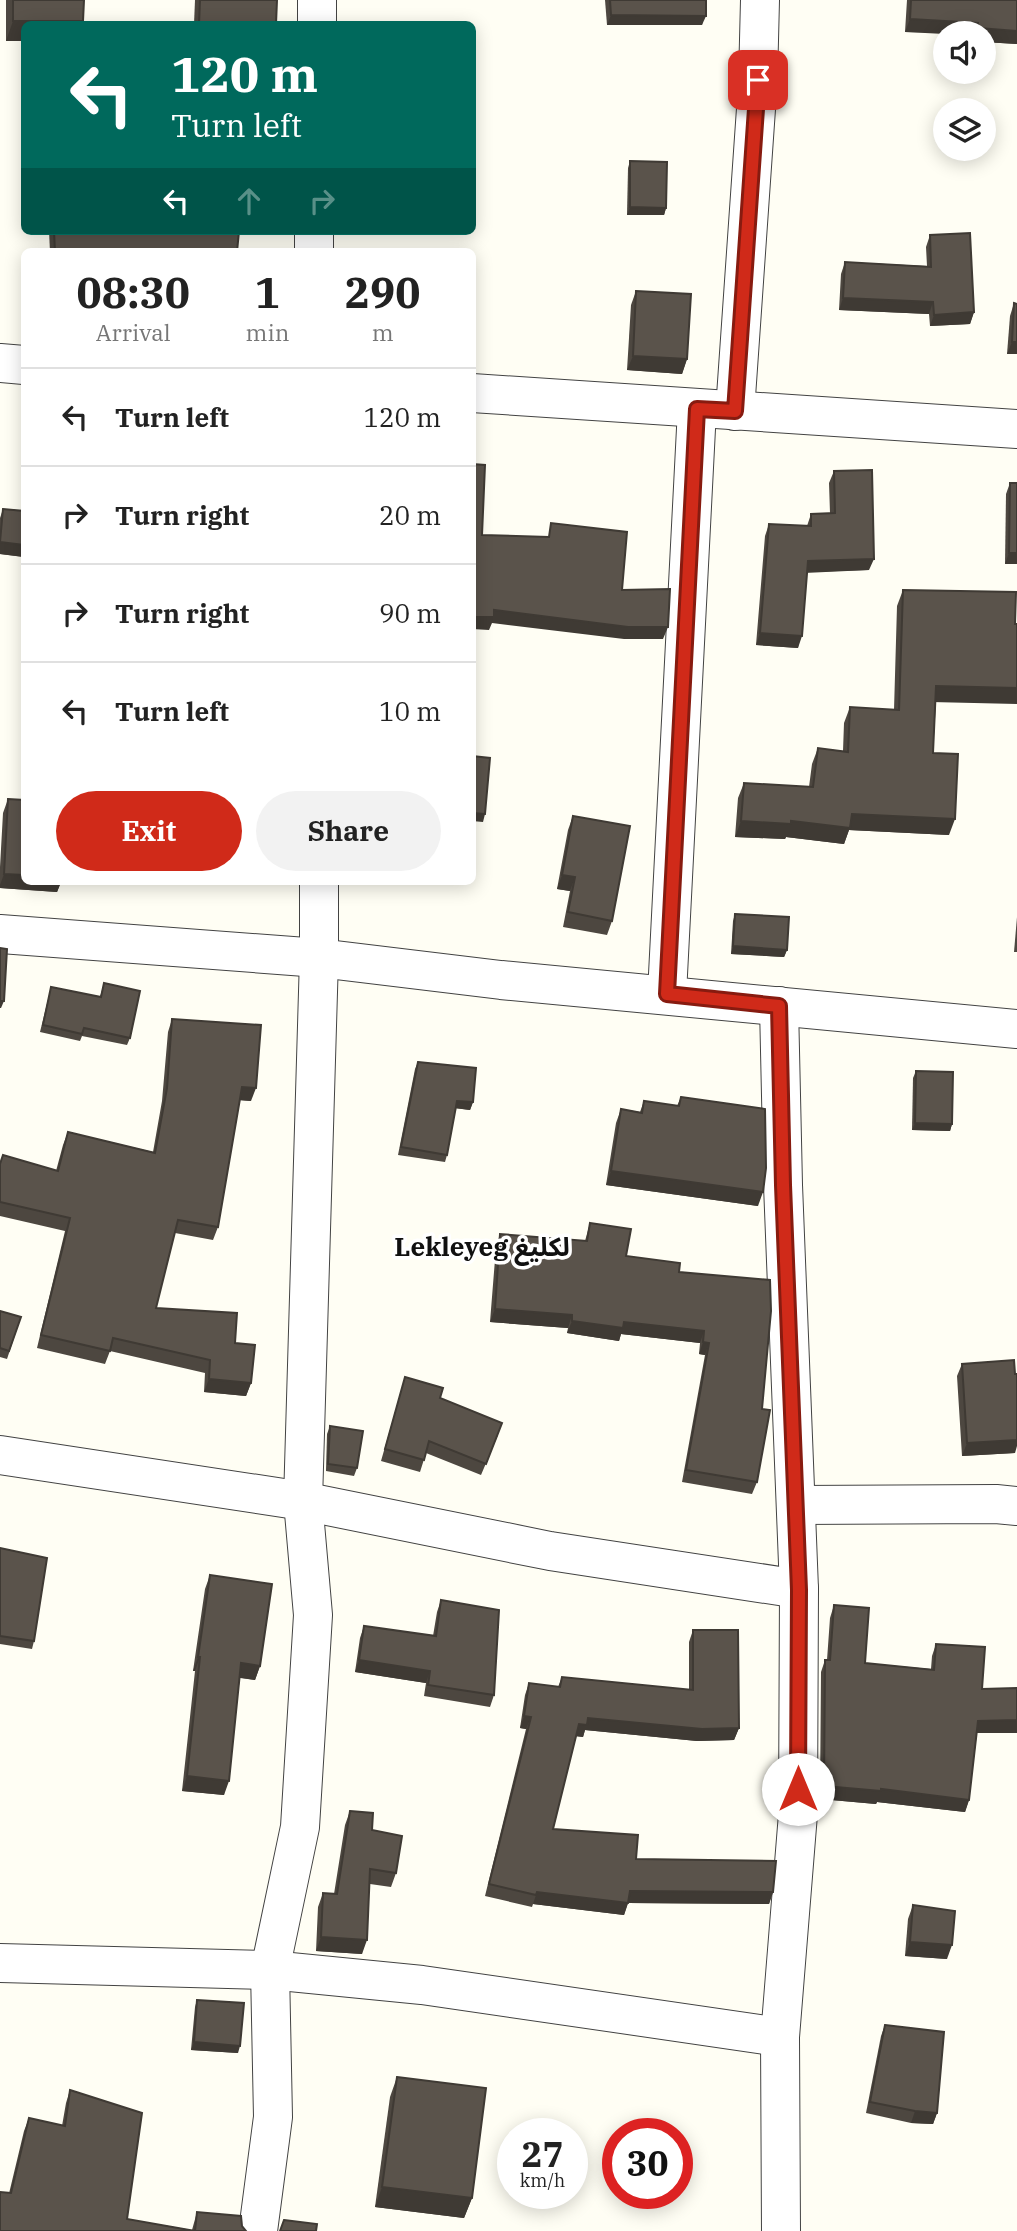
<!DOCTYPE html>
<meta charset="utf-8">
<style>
body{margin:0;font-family:"IBM Plex Serif","Noto Sans Arabic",serif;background:#f2f2f2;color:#222;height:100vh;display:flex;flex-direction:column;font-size:26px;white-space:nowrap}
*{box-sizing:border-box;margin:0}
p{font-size:23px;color:#767676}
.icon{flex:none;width:38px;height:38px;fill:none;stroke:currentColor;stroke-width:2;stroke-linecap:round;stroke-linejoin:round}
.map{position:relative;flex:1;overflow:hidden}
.details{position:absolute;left:21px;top:248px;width:455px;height:637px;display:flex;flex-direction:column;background:#fff;border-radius:10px;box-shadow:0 4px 18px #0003}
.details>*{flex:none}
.guide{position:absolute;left:21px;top:21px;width:455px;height:214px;border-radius:10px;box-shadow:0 4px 18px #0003;background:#00695c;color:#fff;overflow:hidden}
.fabs{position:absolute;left:933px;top:21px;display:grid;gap:14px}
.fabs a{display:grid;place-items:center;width:63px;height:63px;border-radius:50%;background:#fff;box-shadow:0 4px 18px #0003;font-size:35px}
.speed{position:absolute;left:497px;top:2118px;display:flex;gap:14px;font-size:35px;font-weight:700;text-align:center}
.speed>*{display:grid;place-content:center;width:91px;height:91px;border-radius:50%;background:#fff;box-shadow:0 4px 18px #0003;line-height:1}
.speed small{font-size:18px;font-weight:400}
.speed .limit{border:10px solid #d22;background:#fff;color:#111}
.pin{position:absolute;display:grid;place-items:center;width:60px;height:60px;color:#fff;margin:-30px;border-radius:14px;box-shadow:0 4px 10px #0006}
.me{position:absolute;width:77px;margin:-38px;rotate:0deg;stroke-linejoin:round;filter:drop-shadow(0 0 5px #0008)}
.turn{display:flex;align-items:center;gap:24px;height:147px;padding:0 35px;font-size:32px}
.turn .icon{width:91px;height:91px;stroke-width:2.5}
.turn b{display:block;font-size:49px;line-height:60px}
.lanes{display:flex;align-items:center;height:66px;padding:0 35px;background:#0003;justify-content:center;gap:35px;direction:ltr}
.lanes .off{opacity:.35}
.eta{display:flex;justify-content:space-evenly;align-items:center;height:119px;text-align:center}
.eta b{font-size:42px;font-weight:800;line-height:49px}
.primary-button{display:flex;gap:14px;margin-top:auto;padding:14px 35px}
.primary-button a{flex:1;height:80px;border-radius:42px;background:#d02a19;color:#fff;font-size:28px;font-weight:800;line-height:80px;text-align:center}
.primary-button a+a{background:#f2f2f2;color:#222}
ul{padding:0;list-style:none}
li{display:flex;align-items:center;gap:21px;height:98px;padding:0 35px;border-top:2px solid #e0e0e0}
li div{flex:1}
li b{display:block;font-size:26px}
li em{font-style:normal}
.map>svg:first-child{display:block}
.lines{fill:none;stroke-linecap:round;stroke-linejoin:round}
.minor-casing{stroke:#434343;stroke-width:40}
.minor{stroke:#fff;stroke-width:38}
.wall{fill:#4d4740}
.shaded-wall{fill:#3f3a34}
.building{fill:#5a534b;stroke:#3f3a34;stroke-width:2}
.route-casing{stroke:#871b10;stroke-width:18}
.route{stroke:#d02a19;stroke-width:12}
.labels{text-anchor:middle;stroke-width:7;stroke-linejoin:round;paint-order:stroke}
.district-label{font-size:26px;font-weight:bold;fill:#101010;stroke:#fff}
</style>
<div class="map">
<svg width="1017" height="2231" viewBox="0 0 1017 2231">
<rect width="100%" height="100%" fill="#fffef4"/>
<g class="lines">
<g class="minor-casing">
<g id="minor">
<polyline points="317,24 317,0"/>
<polyline points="314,252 314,231"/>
<polyline points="0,363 24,365"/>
<polyline points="472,393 1017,429"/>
<polyline points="735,411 758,80 760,0"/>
<polyline points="0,934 319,958 501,980 1017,1029"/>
<polyline points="667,994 697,409"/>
<polyline points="779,1006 783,1185 799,1589 798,1814 780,2037 781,2231"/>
<polyline points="0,1455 303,1501 550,1551 799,1589"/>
<polyline points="796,1505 996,1504 1017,1506"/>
<polyline points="0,1963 270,1970 422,1985 780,2037"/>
<polyline points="258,2231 273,2117 270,1970 300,1827 313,1615 303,1501 319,958 319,882"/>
</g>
</g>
<use href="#minor" class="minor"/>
</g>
<g class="wall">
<polygon points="6,0 84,0 83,21 82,24 24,24 24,41 6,41"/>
<polygon points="195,0 277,0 276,24 194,24"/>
<polygon points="605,0 706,0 702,25 607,25"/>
<polygon points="907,0 1017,0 1017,44 984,42 984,33 905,32"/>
<polygon points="630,161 666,208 664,215 627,215 628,168"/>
<polygon points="49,231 239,231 237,252 50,252"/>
<polygon points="930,235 974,312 970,324 930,326 929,314 839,310 841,274 845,262 927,266 926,247"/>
<polygon points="636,291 687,359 682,374 627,370 631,305"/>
<polygon points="1014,303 1017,304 1017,354 1007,354 1010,316"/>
<polygon points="834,471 869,570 807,572 798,648 756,645 765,536 769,524 807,526 811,514 830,513 829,483"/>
<polygon points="1010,483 1017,564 1005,564 1006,494"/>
<polygon points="3,509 24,511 24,557 0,554 0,518"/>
<polygon points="903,590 936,702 933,753 949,835 849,830 844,844 786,837 785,839 735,837 738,798 744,783 809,787 812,764 818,748 843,751 844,723 850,707 894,710 897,606"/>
<polygon points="8,799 24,882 61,882 57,892 0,888 0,867 3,813"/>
<polygon points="573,816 612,921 607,935 563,927 570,891 557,889 568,830"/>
<polygon points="735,914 787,950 784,957 731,954 733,921"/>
<polygon points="1017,917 1017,952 1014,952"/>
<polygon points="104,983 130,1038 127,1045 82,1036 80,1041 40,1032 51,987 100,997"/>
<polygon points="172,1019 251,1101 240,1100 218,1227 213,1240 175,1233 156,1308 235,1343 251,1383 246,1396 204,1392 205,1373 110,1351 105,1364 37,1348 65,1231 0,1216 0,1163 56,1171 63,1145 68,1132 153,1152 162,1101 168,1032"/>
<polygon points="418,1062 473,1102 470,1110 455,1108 447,1155 445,1162 398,1155 415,1069"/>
<polygon points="916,1071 952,1124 950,1131 912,1130 913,1078"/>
<polygon points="681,1097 758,1206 606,1185 616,1123 621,1109 640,1112 644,1101 677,1106"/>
<polygon points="590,1223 626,1256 679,1272 762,1409 757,1482 752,1494 682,1482 705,1355 699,1354 700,1343 621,1334 619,1341 567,1333 568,1328 490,1322 496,1247 500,1234 585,1241"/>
<polygon points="0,1311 21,1317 7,1359 0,1357"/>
<polygon points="962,1364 1015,1453 962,1456 957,1376"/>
<polygon points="405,1377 440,1398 498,1435 481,1475 426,1453 420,1472 381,1461"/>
<polygon points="330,1426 357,1468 354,1476 326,1471 327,1434"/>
<polygon points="0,1548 34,1641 32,1649 0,1644"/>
<polygon points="210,1575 260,1666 255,1680 240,1678 224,1795 182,1791 195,1671 193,1671 205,1589"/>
<polygon points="441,1600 494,1695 490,1707 424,1696 426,1683 355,1672 360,1638 364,1626 433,1636 437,1612"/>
<polygon points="834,1605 865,1663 931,1669 932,1656 936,1644 977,1733 969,1800 965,1812 877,1802 876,1804 820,1799 821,1672 825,1660 827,1660 830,1618"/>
<polygon points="693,1630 739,1728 734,1740 697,1741 585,1730 583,1737 576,1736 553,1829 636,1859 773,1892 769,1904 628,1903 624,1915 533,1904 532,1907 485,1896 526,1729 520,1728 525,1695 529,1683 558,1687 562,1677 689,1690 689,1642"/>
<polygon points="350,1811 372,1830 396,1873 391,1887 370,1884 362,1954 316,1951 318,1907 323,1893 334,1894 345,1825"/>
<polygon points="913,1905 947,1959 905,1956 908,1919"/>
<polygon points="197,2000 238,2053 191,2050 195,2007"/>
<polygon points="885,2025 937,2113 933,2124 911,2123 866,2113 881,2036"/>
<polygon points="397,2077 472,2198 464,2218 375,2207 390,2097"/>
<polygon points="70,2090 127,2219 192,2230 197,2212 242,2226 246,2231 0,2231 24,2131 29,2118 62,2126 66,2103"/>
</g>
<g class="shaded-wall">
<polygon points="611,15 706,16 702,25 607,25"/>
<polygon points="910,19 978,23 974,33 945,33 945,34 905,32"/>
<polygon points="13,21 83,21 82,24 24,24 24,41 6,41"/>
<polygon points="978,28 1017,31 1017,44 984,42 984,33 976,33"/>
<polygon points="630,207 666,208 664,215 627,215"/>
<polygon points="843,298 933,302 929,314 839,310"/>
<polygon points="974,312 970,324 930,326 934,315"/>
<polygon points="1012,342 1017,342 1017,354 1007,354"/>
<polygon points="633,356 687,359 682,374 627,370"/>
<polygon points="0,542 24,545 24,557 0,554"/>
<polygon points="1009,553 1017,553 1017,564 1005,564"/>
<polygon points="874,559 869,570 804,573 808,561"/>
<polygon points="494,610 668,627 663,639 624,639 492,623 489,630 472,629 472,617"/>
<polygon points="760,633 802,636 798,648 756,645"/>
<polygon points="936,686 1017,688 1017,704 931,702"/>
<polygon points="472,813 485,814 483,822 472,821"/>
<polygon points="852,814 955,819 949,835 849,830 844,844 786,837 785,839 735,837 741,821 791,821"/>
<polygon points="4,874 24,875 24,882 61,882 57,892 0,888 0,885"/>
<polygon points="562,875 575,877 570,891 557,889"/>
<polygon points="733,946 787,950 784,957 731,954"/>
<polygon points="0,1001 4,1001 1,1008 0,1008"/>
<polygon points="242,1087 256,1088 251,1101 237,1100"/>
<polygon points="457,1101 473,1102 470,1110 454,1108"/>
<polygon points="915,1123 952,1124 950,1131 912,1130"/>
<polygon points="611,1171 763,1192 758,1206 606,1185"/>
<polygon points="495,1309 572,1315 568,1328 490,1322"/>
<polygon points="572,1321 624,1322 704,1331 700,1343 621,1334 619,1341 567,1333"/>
<polygon points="703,1342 709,1343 705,1355 699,1354"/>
<polygon points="209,1379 251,1383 246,1396 204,1392"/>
<polygon points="1017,1440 1017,1446 1015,1453 962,1456 967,1443"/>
<polygon points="198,1657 200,1657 195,1671 193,1671"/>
<polygon points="359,1660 430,1671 426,1683 355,1672"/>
<polygon points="241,1663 260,1666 255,1680 236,1677"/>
<polygon points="524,1716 531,1717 526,1729 520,1728"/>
<polygon points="588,1718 739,1728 734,1740 697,1741 585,1730 583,1737 574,1736 579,1724"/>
<polygon points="1017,1720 1017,1733 974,1733 978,1721"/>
<polygon points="187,1776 229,1781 224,1795 182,1791"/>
<polygon points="824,1786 881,1789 969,1800 965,1812 877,1802 876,1804 820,1799"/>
<polygon points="630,1891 773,1892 769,1904 628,1903 624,1915 533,1904 537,1892"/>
<polygon points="321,1937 367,1940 362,1954 316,1951"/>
<polygon points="910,1942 952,1945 947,1959 905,1956"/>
<polygon points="194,2042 240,2046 238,2053 191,2050"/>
<polygon points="915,2111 937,2113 933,2124 911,2123"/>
<polygon points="382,2187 472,2198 464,2218 375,2207"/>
</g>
<g class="building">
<polygon points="13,0 84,0 83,21 13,21"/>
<polygon points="200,0 277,0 276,24 199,24"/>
<polygon points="610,0 706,0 706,16 611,15"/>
<polygon points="911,0 1017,0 1017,31 978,28 978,23 910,19"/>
<polygon points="630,161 667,162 666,208 630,207"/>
<polygon points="54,231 239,231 237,252 55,252"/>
<polygon points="970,233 974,312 934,315 933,302 843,298 845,262 931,267 930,235"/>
<polygon points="636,291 691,294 687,359 633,356"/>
<polygon points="1014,303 1017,304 1017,342 1012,342"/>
<polygon points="472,464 485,465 482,535 549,537 551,523 627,532 622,590 670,589 668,627 628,627 494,610 494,617 472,617"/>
<polygon points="872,470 874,559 808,561 802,636 760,633 769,524 811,526 811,514 835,513 834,471"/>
<polygon points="1010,483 1017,483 1017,553 1009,553"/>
<polygon points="3,509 24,511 24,545 0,542"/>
<polygon points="903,590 1016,592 1015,624 1017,624 1017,688 936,686 933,753 958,754 955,819 852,814 850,828 791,821 791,824 741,821 744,783 813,787 818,748 848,752 850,707 899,710"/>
<polygon points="472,756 490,758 485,814 472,813"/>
<polygon points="8,799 24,800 24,875 4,874"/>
<polygon points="573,816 630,826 612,921 568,912 575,877 562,875"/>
<polygon points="735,914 789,917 787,950 733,946"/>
<polygon points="0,948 7,949 4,1001 0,1001"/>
<polygon points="104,983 140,991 130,1038 84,1028 82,1034 43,1025 51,987 101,997"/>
<polygon points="172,1019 261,1025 256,1088 242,1087 218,1227 178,1220 156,1308 237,1313 235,1343 255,1345 251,1383 209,1379 210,1360 113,1338 110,1351 41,1335 70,1218 0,1202 0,1164 3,1155 58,1171 68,1132 155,1153 167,1088"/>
<polygon points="418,1062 476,1068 473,1102 457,1101 447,1155 401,1147"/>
<polygon points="916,1071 953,1072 952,1124 915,1123"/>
<polygon points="681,1097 765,1109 766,1168 763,1192 611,1171 621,1109 642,1113 644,1101 679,1106"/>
<polygon points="590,1223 631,1229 626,1256 680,1263 679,1272 770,1280 771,1311 762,1409 770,1410 757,1482 686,1470 709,1343 703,1342 704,1331 624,1322 623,1328 572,1321 572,1315 495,1309 500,1234 587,1241"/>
<polygon points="0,1311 21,1317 9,1351 0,1348"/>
<polygon points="1014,1360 1015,1374 1017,1374 1017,1440 967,1443 962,1364"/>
<polygon points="405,1377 443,1388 440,1398 502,1423 486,1464 429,1441 424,1460 385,1449"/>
<polygon points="330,1426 363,1431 357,1468 328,1464"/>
<polygon points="0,1548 47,1558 34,1641 0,1636"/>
<polygon points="210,1575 272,1584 260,1666 241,1663 229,1781 187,1776 200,1657 198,1657"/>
<polygon points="441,1600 499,1610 494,1695 428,1685 430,1671 359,1660 364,1626 436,1636"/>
<polygon points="834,1605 869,1608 865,1663 934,1670 936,1644 985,1647 982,1689 1017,1688 1017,1720 978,1721 969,1800 881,1789 881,1791 824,1786 825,1660 830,1660"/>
<polygon points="693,1630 738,1630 739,1728 702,1729 588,1718 587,1725 579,1724 553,1829 638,1835 636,1859 776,1861 773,1892 630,1891 628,1903 537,1892 536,1895 489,1884 531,1717 524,1716 529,1683 560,1687 562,1677 693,1690"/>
<polygon points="350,1811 373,1813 372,1830 402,1836 396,1873 370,1869 367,1940 321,1937 323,1893 337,1894"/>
<polygon points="913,1905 955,1911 952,1945 910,1942"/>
<polygon points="197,2000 244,2003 240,2046 194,2042"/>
<polygon points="885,2025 944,2032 937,2113 915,2111 870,2102"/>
<polygon points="397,2077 486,2088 472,2198 382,2187"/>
<polygon points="70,2090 142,2113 127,2219 195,2231 197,2212 241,2216 242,2226 246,2231 0,2231 0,2192 11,2193 29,2118 65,2126"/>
<polygon points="284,2220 317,2224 316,2231 280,2231"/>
</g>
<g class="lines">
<g class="route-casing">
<polyline id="route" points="758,80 735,411 697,409 667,994 779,1006 783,1185 799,1590 798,1789"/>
</g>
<use href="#route" class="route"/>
</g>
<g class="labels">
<g class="district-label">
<text x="482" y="1256">Lekleyeg لكليغ</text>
</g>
</g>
</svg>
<div class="fabs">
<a><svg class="icon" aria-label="sound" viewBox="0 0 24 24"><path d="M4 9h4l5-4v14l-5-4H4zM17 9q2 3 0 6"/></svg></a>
<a><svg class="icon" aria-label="layers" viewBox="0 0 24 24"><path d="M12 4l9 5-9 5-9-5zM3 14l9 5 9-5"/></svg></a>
</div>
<div class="speed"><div>27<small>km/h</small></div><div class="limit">30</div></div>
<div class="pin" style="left:758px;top:80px;background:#d93025"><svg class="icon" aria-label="arrive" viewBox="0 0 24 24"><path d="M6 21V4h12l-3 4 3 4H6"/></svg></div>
<svg class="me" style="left:798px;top:1789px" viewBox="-20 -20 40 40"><circle r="19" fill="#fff"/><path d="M0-13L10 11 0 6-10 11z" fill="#d02a19"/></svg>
<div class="guide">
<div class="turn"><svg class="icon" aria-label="left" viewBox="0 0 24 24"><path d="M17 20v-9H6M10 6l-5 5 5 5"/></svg><div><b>120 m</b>Turn left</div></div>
<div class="lanes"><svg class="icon" aria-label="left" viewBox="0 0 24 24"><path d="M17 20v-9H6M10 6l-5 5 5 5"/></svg><svg class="icon off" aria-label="ahead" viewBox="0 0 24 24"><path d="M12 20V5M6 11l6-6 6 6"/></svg><svg class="icon off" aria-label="right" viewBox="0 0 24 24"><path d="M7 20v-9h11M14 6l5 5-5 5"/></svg></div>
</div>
<section class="details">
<div class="eta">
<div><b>08:30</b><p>Arrival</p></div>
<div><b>1</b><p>min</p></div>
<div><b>290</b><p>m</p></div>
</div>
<ul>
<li><svg class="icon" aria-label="left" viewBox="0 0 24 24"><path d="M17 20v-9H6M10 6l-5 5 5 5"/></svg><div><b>Turn left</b></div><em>120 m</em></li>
<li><svg class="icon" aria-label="right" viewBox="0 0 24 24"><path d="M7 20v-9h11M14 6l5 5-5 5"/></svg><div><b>Turn right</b></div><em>20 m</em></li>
<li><svg class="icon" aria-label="right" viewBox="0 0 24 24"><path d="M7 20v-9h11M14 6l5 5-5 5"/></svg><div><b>Turn right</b></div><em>90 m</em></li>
<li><svg class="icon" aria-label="left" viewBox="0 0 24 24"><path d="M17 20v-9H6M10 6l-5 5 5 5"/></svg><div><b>Turn left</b></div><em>10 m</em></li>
</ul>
<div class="primary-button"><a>Exit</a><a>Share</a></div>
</section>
</div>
